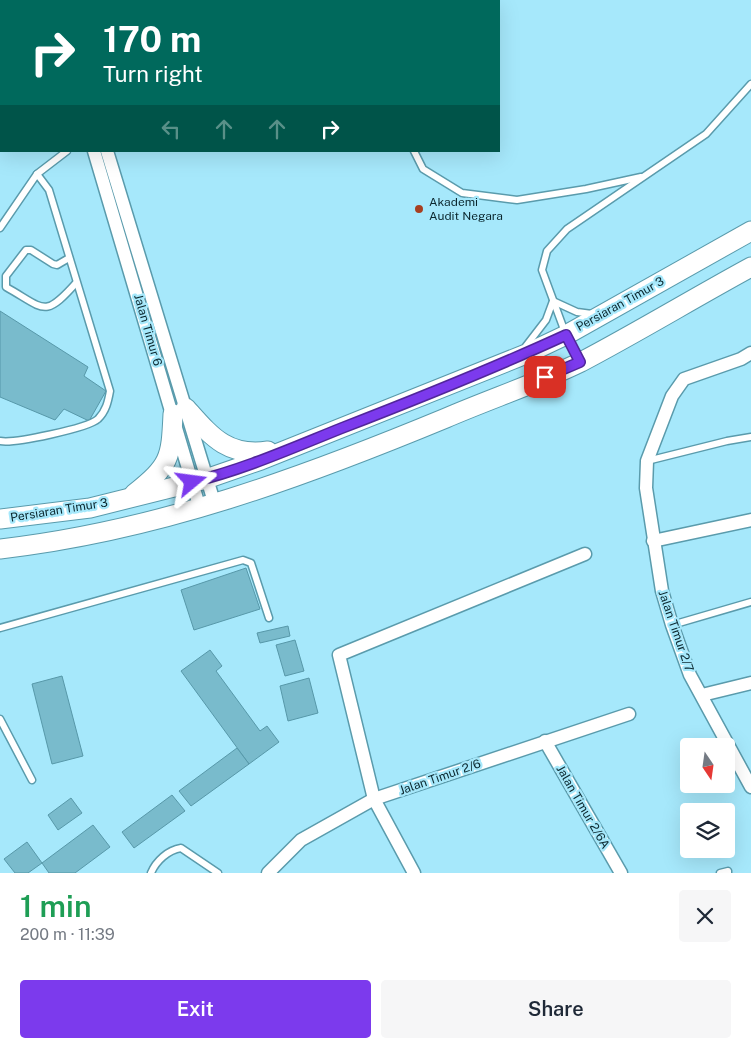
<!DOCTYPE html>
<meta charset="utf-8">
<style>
body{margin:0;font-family:"Public Sans",sans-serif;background:#f6f6f7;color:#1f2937;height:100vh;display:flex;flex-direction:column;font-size:19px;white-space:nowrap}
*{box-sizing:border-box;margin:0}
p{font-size:16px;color:#747a83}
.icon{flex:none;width:28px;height:28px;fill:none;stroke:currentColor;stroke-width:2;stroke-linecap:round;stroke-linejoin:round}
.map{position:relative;height:873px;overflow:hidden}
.drawer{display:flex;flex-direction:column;background:#fff;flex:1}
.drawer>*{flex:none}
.guide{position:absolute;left:0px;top:0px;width:500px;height:152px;box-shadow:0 5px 20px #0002;background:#00695c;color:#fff;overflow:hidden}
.needle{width:32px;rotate:167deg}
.tools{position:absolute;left:680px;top:738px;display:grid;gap:10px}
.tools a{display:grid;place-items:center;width:55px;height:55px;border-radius:5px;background:#fff;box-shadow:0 5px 20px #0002;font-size:25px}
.pin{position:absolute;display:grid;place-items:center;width:42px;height:42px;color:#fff;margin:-21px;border-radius:10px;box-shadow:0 2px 8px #0006}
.me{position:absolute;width:55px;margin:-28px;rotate:74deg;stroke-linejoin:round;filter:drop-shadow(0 0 4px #0008)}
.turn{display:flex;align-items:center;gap:18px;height:105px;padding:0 20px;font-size:22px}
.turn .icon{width:65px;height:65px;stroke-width:2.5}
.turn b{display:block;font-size:35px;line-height:42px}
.lanes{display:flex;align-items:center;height:48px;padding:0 20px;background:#0003;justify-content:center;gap:25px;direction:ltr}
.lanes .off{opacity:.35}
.round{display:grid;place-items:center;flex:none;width:52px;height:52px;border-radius:5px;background:#f6f6f7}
.headline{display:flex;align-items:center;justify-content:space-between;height:85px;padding:0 20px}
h1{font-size:30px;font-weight:600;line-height:38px;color:#1e9e55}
.action{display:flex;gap:10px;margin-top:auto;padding:10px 20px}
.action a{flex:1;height:58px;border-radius:5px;background:#7c3aed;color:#fff;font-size:20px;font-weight:600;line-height:58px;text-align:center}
.action a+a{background:#f6f6f7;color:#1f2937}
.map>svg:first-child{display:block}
.building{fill:#79bbcc;stroke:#5798a9}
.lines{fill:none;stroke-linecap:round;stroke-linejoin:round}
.lane-casing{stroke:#5a9bac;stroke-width:9}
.street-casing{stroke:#5a9bac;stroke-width:15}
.secondary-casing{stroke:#5a9bac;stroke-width:21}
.lane{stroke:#fff;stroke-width:6}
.street{stroke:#fff;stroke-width:12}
.secondary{stroke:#fff;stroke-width:19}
.route-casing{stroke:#51269a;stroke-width:12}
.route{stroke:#7c3aed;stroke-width:9}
.poi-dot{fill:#a73f20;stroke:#a6e8fb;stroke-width:2}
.labels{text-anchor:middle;stroke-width:4.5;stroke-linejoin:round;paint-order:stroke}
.poi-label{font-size:12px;fill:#0b272e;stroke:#a6e8fb;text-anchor:start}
.street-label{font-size:12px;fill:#0b272e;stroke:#a6e8fb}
</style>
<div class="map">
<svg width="751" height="873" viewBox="0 0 751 873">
<rect width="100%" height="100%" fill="#a6e8fb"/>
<g class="building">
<polygon points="0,311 88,367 84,376 106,391 89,421 64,409 55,420 0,397"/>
<polygon points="246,568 260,609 194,630 181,590"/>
<polygon points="288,626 290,636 260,643 257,633"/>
<polygon points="295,640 304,671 285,676 276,645"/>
<polygon points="210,650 222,666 216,671 260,731 267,726 279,742 249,764 181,671"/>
<polygon points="62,676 83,756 52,764 32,684"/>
<polygon points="309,678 318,713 288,721 280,686"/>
<polygon points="237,748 249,764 191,806 179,791"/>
<polygon points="172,795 185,811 134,848 122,832"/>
<polygon points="71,798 82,813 58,830 48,815"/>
<polygon points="93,825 110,847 75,873 49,873 42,863"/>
<polygon points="27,842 42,863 28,873 15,873 4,859"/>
</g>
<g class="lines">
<g class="lane-casing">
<g id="lane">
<polyline points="371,0 371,1"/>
<polyline points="269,1 271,0"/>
<polyline points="414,151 423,169 462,193 517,200 586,189 641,177"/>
<polyline points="0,228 37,174 67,151"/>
<path d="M69,258L57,265L53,264L31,250H26L6,276V287C45,309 44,319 76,283"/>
<polyline points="526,346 546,320 553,301 577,312 592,314"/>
<polyline points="579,361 566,335 542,270 547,251 567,229 706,134 751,84"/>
<path d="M0,441C14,444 88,428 98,419C106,411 108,402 110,391L49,190L37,174"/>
<polyline points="647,461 727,441 751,437"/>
<polyline points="672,625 751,602"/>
<polyline points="0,628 243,560 251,563 269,618"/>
<polyline points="0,719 32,780"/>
<path d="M151,873C156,861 168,850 181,848L218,873"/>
<polyline points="720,873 728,871 728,873"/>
</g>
</g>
<g class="street-casing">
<g id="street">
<polyline points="50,0 50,1"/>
<polyline points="62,0 62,1"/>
<polyline points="94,151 200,509"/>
<polyline points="107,151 215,505"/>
<polyline points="751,353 741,359 684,379 672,396 647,461 646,488 662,591 672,625 690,675 751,787"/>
<polyline points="653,541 751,520"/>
<polyline points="702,695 751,683"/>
<polyline points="545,741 621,873"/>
<polyline points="268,873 301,840 374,799 629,714"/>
<polyline points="414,873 374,799 339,655 585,554"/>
</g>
</g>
<g class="secondary-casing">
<g id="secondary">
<path d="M186,408C211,436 227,457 268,451"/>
<path d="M134,494C170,465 171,459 173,414"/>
<polyline points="0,519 90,508 206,479 261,460 526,354 566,335 751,231"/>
<path d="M0,549C157,531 301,478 446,418C490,399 538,383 581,362C638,332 694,298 751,267"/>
</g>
</g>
<use href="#lane" class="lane"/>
<use href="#street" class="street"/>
<use href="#secondary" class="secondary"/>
</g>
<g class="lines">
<g class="route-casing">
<path id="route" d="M192,482C243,470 292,448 342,428C417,399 492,369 566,335L580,362L545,377"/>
</g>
<use href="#route" class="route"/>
</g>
<circle class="poi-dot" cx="419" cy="209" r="5"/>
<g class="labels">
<g class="poi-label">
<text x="429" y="206">Akademi<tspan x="429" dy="14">Audit Negara</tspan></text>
</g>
<g class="street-label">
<text transform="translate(620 304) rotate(-29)" y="4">Persiaran Timur 3</text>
<text transform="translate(148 330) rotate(74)" y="4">Jalan Timur 6</text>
<text transform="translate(59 510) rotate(-9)" y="4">Persiaran Timur 3</text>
<text transform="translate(676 631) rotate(71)" y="4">Jalan Timur 2/7</text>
<text transform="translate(440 777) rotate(-19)" y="4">Jalan Timur 2/6</text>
<text transform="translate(583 807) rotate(60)" y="4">Jalan Timur 2/6A</text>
</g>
</g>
</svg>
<div class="tools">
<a><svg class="needle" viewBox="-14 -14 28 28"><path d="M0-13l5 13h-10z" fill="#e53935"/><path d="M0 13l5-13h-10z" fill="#747a83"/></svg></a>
<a><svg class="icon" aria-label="layers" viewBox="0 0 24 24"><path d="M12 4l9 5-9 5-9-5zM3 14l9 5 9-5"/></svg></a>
</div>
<div class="pin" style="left:545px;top:377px;background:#d93025"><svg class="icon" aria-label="arrive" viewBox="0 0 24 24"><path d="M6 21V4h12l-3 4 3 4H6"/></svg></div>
<svg class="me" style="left:192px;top:482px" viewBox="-20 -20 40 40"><path d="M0-17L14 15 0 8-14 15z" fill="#7c3aed" stroke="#fff" stroke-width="4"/></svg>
<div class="guide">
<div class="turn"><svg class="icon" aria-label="right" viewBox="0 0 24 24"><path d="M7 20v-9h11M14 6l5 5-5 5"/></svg><div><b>170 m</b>Turn right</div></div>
<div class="lanes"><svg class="icon off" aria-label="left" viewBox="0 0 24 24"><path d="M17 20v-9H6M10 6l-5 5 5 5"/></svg><svg class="icon off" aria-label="ahead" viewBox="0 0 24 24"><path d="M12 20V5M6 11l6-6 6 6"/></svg><svg class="icon off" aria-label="ahead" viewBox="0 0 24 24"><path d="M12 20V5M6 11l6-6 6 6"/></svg><svg class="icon" aria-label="right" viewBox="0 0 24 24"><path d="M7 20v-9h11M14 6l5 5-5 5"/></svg></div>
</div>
</div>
<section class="drawer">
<div class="headline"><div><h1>1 min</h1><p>200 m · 11:39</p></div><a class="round"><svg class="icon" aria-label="close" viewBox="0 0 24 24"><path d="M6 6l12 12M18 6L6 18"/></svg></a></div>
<div class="action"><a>Exit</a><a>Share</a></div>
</section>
